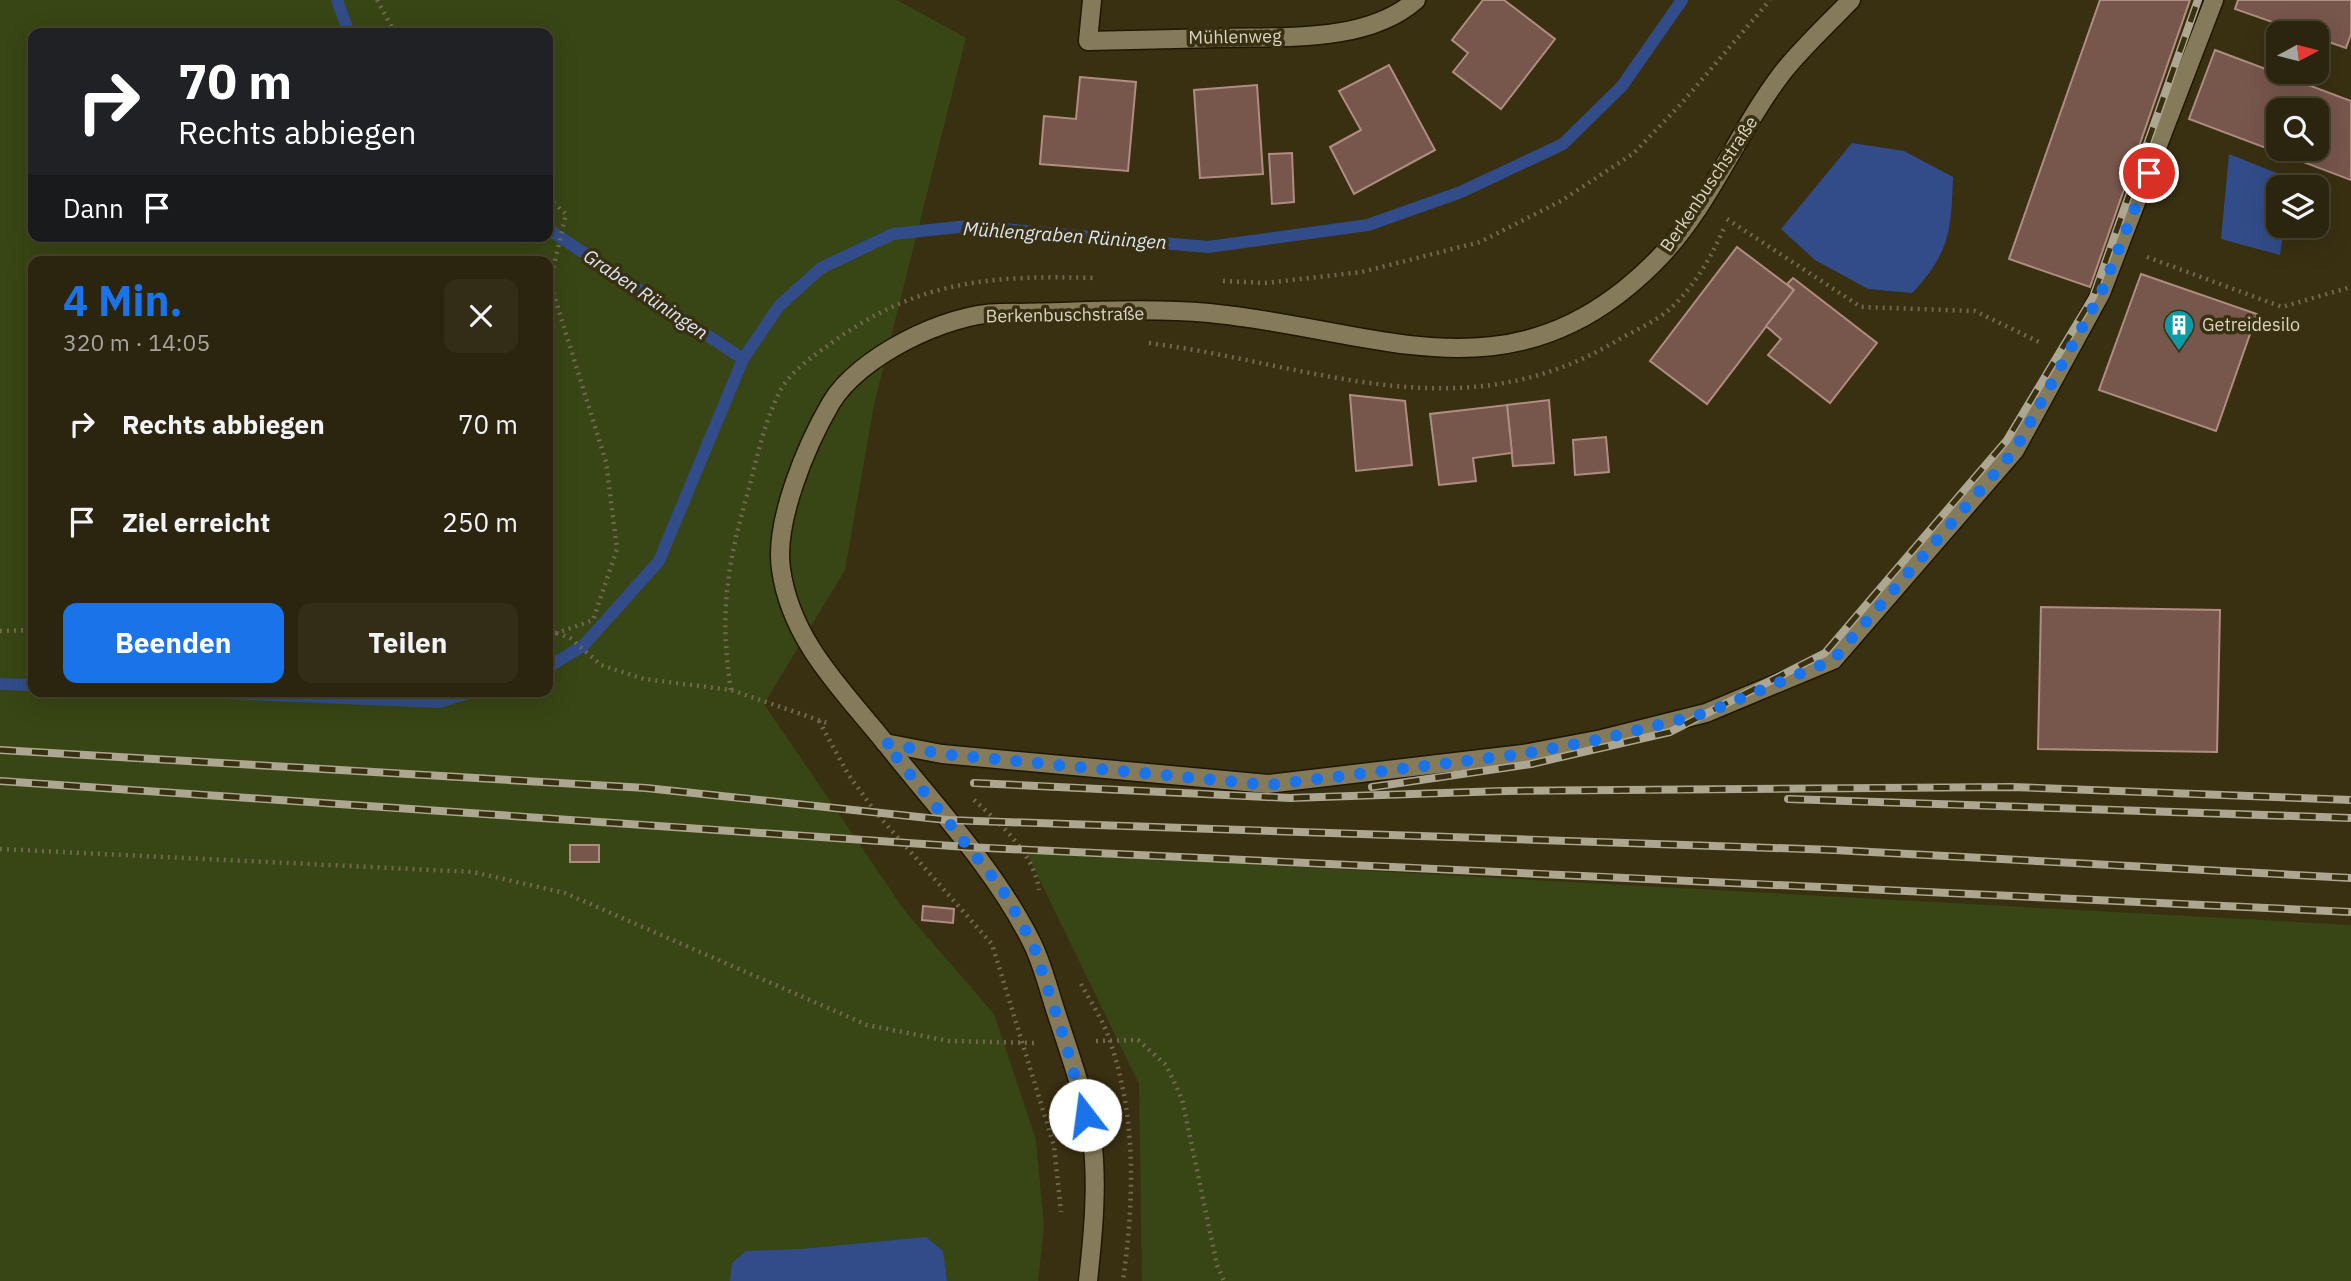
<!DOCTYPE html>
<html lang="de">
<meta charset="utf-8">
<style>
body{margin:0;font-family:"IBM Plex Sans",sans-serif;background:#332c17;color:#f1f3f6;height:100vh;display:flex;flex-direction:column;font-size:26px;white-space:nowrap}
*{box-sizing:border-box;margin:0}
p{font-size:23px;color:#a6a49e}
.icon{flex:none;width:38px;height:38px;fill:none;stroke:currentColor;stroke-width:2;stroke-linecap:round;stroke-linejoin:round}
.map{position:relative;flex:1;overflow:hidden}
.details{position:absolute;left:28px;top:256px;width:525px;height:441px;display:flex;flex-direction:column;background:#2b240e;border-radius:14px;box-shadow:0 7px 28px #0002,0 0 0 2px #47412e}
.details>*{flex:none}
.hud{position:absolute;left:28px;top:28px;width:525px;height:214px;border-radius:14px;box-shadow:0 7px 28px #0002,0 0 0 2px #47412e;background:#202124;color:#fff;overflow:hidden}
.needle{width:46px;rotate:83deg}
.fabs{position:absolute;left:2266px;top:21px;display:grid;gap:14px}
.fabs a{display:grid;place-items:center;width:63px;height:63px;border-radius:14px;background:#2b240e;box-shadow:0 7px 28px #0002,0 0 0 2px #47412e;font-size:35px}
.pin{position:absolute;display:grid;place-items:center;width:60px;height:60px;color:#fff;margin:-30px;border:4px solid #fff;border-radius:50%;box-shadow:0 2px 7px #0007}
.me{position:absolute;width:77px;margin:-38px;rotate:345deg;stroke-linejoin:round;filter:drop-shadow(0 0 5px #0008)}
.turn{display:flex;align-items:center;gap:24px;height:147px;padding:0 35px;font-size:32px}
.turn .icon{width:91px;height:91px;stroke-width:2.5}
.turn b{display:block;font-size:49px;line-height:60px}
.then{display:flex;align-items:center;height:66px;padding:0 35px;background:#0003;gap:14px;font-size:26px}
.round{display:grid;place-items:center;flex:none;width:74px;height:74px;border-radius:14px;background:#332c17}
.overview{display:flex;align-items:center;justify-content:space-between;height:119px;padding:0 35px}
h1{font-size:42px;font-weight:800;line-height:52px;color:#1a73e8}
.button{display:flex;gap:14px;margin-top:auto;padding:14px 35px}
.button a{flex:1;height:80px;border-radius:14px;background:#1a73e8;color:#fff;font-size:28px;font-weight:800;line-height:80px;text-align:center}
.button a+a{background:#332c17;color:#f1f3f6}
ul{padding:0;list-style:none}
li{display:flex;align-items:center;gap:21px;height:98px;padding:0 35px}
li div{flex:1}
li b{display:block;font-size:26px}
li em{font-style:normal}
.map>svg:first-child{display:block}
.green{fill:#384514;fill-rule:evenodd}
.water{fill:#314c88}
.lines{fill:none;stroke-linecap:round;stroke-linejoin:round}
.stream{stroke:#314c88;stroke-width:12}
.building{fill:#77564c;stroke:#b08c81;stroke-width:2;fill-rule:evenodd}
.service-casing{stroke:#201700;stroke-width:21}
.minor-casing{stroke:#201700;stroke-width:21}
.tertiary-casing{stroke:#201700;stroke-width:21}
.path{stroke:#70684f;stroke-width:4.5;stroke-dasharray:2 5;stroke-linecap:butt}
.service{stroke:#857b5b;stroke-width:18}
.minor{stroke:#857b5b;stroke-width:18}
.tertiary{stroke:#857b5b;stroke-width:18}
.rail-casing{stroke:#ada691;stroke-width:8}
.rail{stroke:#393012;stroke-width:5;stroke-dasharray:16;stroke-linecap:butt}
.route{stroke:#1a73e8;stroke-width:12;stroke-dasharray:0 21.6}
.labels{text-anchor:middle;stroke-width:7;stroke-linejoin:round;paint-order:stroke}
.street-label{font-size:18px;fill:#d9d3c2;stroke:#393012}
.poi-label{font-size:18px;fill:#d9d3c2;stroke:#393012;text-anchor:start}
.water-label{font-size:19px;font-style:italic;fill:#dce5f7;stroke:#393012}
</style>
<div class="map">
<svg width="2351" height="1281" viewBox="0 0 2351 1281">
<rect width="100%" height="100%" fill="#393012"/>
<g class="green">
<path d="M0,0H897L966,38L874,405L845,570L764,704L905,911L994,1014L1036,1140L1044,1227L1038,1281H0ZM33,33H548V236H33ZM33,261H548V691H33Z"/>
<polygon points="1026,852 2351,925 2351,1281 1142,1281 1139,1084"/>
</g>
<g class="water">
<path d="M1852,143L1904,151L1953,177C1951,230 1950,253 1912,293L1868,289L1815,260L1781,229Z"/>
<polygon points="2229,154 2294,180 2292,187 2278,187 2278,226 2284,226 2280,255 2221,239"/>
<polygon points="926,1237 943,1251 947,1281 730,1281 732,1263 746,1251 801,1249"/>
</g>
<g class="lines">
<g class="stream">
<polyline points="337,0 349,33"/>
<polyline points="548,229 743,359"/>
<polyline points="548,667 583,646 659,561 743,359 779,306 821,268 893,234 968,226 1208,247 1368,225 1461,192 1563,144 1622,86 1682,0"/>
<polyline points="0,684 33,685"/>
<polyline points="179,691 439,702 475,691"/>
</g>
</g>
<g class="building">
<polygon points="1483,0 1504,0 1555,39 1501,109 1453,72 1468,53 1452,40"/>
<polygon points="2100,0 2190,0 2090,287 2009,259"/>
<polygon points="2238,0 2351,0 2351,34 2346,48 2317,38 2317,33 2304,33 2235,9"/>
<path d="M2215,50L2351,101V180L2189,119ZM2278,110H2317V149H2278Z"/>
<polygon points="1389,65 1435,150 1354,194 1330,147 1361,130 1339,91"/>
<polygon points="1080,77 1136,82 1128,171 1040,164 1044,116 1076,119"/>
<polygon points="1257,85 1263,174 1200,178 1194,90"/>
<polygon points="1292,153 1294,202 1272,204 1269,154"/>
<polygon points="1737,247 1794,290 1707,404 1650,361"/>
<polygon points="2141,274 2257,314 2216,431 2099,390"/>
<polygon points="1793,278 1877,343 1830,403 1768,355 1781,339 1766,326 1794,290 1787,284"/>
<polygon points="1350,395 1405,401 1412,465 1356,471"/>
<polygon points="1549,400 1554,463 1513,466 1507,405"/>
<polygon points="1507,405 1512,453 1473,458 1476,481 1439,485 1430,414"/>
<polygon points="1606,437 1609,472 1575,475 1573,440"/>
<polygon points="2041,607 2220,610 2217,752 2038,749"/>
<rect x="570" y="845" width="29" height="17"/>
<polygon points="923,906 954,909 953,923 922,920"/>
</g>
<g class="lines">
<g class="service-casing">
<polyline id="service" points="885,743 942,754 1268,784 1523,754 1602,739 1706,713 1833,660 2015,450 2101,293 2214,0"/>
</g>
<g class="minor-casing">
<path id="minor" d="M1092,0L1088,41C1132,40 1175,39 1218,38C1281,36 1366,44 1416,0"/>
</g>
<g class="tertiary-casing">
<path id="tertiary" d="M1088,1281C1093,1235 1098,1185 1092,1138C1085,1096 1069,1052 1056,1012C1048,988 1042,961 1030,939C994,868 936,807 887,745C844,691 791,642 781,569C774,521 807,444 831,403C858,357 947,313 1000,313C1068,313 1141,307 1209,313C1378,329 1510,406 1654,263C1709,209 1736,133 1783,72C1803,47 1828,24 1851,0"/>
</g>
<g class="path">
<polyline points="377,0 395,33"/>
<polyline points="548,198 566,214 550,282 606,462 617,549 593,620 557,633 570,638 601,665 644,679 731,690 830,724"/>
<polyline points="1727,219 1861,307 1975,311 2041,343"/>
<polyline points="2147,257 2282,307 2351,287"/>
<polyline points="1223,281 1265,283 1362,272 1480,242 1561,201 1634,153 1681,104 1770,0"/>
<path d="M1149,343C1313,364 1460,435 1618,340C1635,330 1658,321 1672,307C1696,284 1711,257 1724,228"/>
<polyline points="0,631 33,630"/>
<polyline points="548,633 557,633"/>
<path d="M731,690C719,614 727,565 748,492C757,458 764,422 780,391C790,372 813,356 830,344C917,280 991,275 1096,278"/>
<polyline points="819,721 848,774 877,814 992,944 1054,1146 1061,1212"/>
<path d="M974,800C1001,824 1034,854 1039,890"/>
<polyline points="0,849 473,872 565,893 867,1025 949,1041 1034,1043"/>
<path d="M1081,984C1091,1002 1104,1022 1110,1041C1137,1120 1134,1200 1123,1281"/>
<polyline points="1096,1041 1138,1040 1166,1065 1182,1099 1217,1265 1224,1281"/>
</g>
<use href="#service" class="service"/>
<use href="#minor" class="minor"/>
<use href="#tertiary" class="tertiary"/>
<g class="rail-casing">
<g id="rail">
<polyline points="0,750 646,788 947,820 1834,850 2351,878"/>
<polyline points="0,781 967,847 2351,912"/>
<polyline points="974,783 1290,798 1504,791 2012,787 2351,800"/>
<polyline points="1372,787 1531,764 1670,732 1825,653 2007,440 2093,297 2198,0"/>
<polyline points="1788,799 2351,818"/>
</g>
</g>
<use href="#rail" class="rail"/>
</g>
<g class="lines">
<polyline class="route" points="1085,1115 1066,1044 1033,944 1002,889 885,743 942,754 1268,785 1522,754 1602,739 1706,713 1833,660 2015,450 2101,293 2149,173"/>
</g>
<defs>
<g id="building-pin" transform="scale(1.575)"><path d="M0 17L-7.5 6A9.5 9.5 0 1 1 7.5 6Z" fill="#0f9aa8" stroke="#393012"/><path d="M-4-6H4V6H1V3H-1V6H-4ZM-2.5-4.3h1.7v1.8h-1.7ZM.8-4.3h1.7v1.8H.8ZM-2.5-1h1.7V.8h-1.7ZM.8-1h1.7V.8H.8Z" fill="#fff"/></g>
</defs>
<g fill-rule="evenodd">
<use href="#building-pin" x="2179" y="325"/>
</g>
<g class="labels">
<g class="street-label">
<text transform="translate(1235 37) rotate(-1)" y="6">Mühlenweg</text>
<text transform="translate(1709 184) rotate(-56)" y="6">Berkenbuschstraße</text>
<text transform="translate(1065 315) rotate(-1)" y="6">Berkenbuschstraße</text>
</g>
<g class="poi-label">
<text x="2202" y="331">Getreidesilo</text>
</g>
<g class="water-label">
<text transform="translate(1065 235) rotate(4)" y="7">Mühlengraben Rüningen</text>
<text transform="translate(646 294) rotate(34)" y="7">Graben Rüningen</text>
</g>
</g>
</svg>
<div class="fabs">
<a><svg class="needle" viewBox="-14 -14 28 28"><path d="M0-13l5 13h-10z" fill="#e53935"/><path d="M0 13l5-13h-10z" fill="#a6a49e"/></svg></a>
<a><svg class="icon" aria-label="search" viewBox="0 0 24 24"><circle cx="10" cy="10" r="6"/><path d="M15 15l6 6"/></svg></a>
<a><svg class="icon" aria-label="layers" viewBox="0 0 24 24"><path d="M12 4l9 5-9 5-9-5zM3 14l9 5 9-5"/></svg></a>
</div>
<div class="pin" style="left:2149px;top:173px;background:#d93025"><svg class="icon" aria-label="arrive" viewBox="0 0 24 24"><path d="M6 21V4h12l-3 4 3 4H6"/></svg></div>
<svg class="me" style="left:1085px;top:1115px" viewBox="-20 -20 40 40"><circle r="19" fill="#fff"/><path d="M0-13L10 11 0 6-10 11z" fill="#1a73e8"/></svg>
<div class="hud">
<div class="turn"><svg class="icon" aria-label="right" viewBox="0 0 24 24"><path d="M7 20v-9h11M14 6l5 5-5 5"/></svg><div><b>70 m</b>Rechts abbiegen</div></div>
<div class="then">Dann<svg class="icon" aria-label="arrive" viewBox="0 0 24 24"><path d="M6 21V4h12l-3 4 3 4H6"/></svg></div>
</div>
<section class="details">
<div class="overview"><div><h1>4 Min.</h1><p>320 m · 14:05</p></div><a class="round"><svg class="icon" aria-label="close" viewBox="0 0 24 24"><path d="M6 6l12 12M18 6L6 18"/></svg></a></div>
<ul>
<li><svg class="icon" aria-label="right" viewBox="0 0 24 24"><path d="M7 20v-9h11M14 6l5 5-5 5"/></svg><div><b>Rechts abbiegen</b></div><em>70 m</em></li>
<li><svg class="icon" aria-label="arrive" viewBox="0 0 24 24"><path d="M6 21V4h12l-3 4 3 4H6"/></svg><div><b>Ziel erreicht</b></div><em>250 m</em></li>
</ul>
<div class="button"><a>Beenden</a><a>Teilen</a></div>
</section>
</div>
